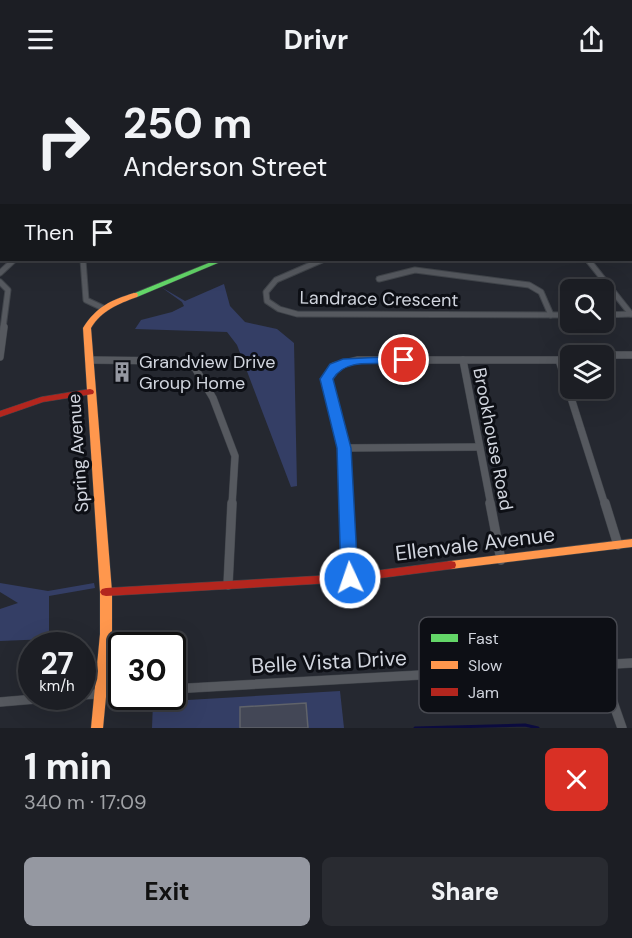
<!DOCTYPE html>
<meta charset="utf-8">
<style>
body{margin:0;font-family:"DM Sans",sans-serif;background:#292b31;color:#f1f3f6;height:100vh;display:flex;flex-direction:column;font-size:22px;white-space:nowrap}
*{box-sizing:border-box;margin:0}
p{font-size:20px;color:#a0a2a6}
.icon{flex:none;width:33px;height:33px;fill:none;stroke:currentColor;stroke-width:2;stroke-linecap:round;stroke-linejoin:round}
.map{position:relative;height:650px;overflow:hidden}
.drawer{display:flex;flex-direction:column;background:#1c1e24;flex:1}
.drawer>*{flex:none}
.banner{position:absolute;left:0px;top:0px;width:633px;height:183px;box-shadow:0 6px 24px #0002,0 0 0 2px #3a3c41;background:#1c1e24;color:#f1f3f6;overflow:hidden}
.buttons{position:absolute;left:560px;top:201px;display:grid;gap:12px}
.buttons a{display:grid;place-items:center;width:54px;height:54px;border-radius:9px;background:#1c1e24;box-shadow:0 6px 24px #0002,0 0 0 2px #3a3c41;font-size:30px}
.speed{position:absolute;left:18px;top:554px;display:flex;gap:12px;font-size:30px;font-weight:700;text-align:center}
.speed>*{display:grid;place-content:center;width:78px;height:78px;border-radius:50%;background:#1c1e24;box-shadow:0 6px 24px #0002,0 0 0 2px #3a3c41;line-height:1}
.speed small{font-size:15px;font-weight:400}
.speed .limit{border:3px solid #111;border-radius:9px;background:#fff;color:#111}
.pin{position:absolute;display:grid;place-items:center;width:51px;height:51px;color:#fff;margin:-26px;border:3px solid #fff;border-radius:50%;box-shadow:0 2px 6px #0007}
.me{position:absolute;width:66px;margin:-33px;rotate:357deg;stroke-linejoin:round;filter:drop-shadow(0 0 4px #0008)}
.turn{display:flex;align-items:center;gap:21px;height:126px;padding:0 24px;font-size:27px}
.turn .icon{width:78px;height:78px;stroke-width:2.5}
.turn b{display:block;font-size:42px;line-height:51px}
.then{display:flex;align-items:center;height:57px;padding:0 24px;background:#0003;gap:12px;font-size:22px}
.round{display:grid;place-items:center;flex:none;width:63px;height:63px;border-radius:9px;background:#292b31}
.overview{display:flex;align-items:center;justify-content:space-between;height:102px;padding:0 24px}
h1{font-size:36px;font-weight:800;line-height:45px}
.primary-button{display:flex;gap:12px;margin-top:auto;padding:12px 24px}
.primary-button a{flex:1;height:69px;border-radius:9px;background:#9598a1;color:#111;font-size:24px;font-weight:800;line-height:69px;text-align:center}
.primary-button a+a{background:#292b31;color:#f1f3f6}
header{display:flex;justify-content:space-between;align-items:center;height:78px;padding:0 24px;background:#1c1e24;font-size:27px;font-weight:800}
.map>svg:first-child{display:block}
.green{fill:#343e65}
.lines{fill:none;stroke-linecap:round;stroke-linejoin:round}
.stream-far1{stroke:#0b0b3f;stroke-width:1.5}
.stream{stroke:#0b0b3f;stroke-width:3}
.building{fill:#434756;stroke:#60636a;stroke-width:1.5}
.street-far3-casing{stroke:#41454b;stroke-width:5}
.street-far2-casing{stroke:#41454b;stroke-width:7}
.street-far1-casing{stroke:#41454b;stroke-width:8}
.street-casing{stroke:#41454b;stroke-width:10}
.fast-casing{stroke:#41454b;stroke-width:1}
.slow-casing{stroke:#41454b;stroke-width:1}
.jam-casing{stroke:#41454b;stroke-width:1}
.street-far3{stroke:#56595f;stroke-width:4.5}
.street-far2{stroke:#56595f;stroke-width:5}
.street-far1{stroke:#56595f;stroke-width:7}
.street{stroke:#56595f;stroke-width:9}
.fast{fill:#63d668;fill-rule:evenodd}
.slow{fill:#ff974d;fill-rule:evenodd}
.jam{fill:#b3261e;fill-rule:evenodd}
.route{fill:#1a73e8;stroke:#114b97;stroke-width:1.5}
.labels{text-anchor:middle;stroke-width:6;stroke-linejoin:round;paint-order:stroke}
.street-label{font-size:18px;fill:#d1d5de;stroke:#0d0f15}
.poi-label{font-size:18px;fill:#d1d5de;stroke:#0d0f15;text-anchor:start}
.near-street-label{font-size:21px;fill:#d1d5de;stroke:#0d0f15}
.key{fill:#0d0f15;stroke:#484a51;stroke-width:1.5}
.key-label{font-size:16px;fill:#d1d5de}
</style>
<header><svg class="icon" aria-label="menu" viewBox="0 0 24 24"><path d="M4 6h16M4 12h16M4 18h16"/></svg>Drivr<svg class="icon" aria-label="share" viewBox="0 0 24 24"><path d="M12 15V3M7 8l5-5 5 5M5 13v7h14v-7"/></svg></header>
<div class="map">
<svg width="632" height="650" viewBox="0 0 632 650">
<rect width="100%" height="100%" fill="#252830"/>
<g class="green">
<polygon points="224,206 230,228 245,244 277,251 294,265 297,408 291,409 237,267 227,254 135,251 141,242 172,234 184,228 182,224 161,209 185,223"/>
<polygon points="0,505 48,513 94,505 95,510 49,518 49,561 0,563 0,531 18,525 0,514"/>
<polygon points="340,613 344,650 152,650 153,624"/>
</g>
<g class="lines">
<polyline class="stream-far1" points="373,0 378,2"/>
<polyline class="stream" points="415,650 525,647 538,650"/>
</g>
<polygon class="building" points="306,625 308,650 240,650 240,629"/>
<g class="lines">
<g class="street-far3-casing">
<g id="street-far3">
<polyline points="237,0 257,0"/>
<polyline points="164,2 177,0"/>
<polyline points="0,100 2,102"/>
</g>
</g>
<g class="street-far2-casing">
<g id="street-far2">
<polyline points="83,182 86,222 103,230"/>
<polyline points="322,182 276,202 266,214 267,223 279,231 297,236 570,237"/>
<polyline points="588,182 631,236"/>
<polyline points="0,195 14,182"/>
<polyline points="379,201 415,192 529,207 541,214 551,237"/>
<polyline points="0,204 8,212 3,250"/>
<polyline points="603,237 632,236"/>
</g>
</g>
<g class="street-far1-casing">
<g id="street-far1">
<polyline points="0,279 4,249"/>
<polyline points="89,282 176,283 195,290 213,320 235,378 232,427"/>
<polyline points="463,282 491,427"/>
<polyline points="559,282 605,427"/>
<polyline points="344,370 479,369"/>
<polyline points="347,427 344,370 326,301 334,288 358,282 559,282 568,277 632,277"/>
</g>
</g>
<g class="street-casing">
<g id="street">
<polyline points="347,425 350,500"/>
<polyline points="490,425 501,482"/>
<polyline points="605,425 618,467"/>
<polyline points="228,507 232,425"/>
<polyline points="600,587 622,650"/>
<polyline points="172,611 632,585"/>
<polyline points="82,617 122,614"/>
<polyline points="0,624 71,618"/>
</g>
</g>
<g class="fast-casing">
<polygon id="fast" points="216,182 225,182 137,219 131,219 130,217"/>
</g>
<g class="slow-casing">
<g id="slow">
<polygon points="360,0 366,0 366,2 361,2"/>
<polygon points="501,0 507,0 508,2 503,2"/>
<path d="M134,215H137L138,217L137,219C118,226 102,232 91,250L112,514V556L103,650H91L100,556V514L83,250C96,229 111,222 134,215Z"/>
<polygon points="632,461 632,469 451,491 447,490 446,487 447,484 451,483"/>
</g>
</g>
<g class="jam-casing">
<g id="jam">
<rect x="0" y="35" width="2" height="4"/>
<polygon points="90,311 93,312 94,314 93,316 43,324 0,339 0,333 41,319"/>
<polygon points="451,483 455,484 456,487 455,490 451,491 350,504 106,518 102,517 100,514 102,511 106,510 350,496"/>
</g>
</g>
<use href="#street-far3" class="street-far3"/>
<use href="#street-far2" class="street-far2"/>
<use href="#street-far1" class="street-far1"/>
<use href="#street" class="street"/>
<use href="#fast" class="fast"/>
<use href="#slow" class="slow"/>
<use href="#jam" class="jam"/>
</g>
<path class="route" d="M404,278L409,279L411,282L409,284C384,290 348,276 333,301L351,370L358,500L356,504L350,506L344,504L341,500L337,370L320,301L330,286L343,281Z"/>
<defs>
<g id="building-bare" transform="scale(1.62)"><path d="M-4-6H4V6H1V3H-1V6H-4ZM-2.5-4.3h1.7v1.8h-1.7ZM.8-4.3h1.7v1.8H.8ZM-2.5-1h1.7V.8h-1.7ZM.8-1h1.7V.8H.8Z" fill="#9598a1" stroke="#0d0f15" stroke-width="2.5" paint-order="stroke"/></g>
</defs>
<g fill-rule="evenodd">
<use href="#building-bare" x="122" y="294"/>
</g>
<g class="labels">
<g class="street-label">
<text transform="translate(379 221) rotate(1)" y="6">Landrace Crescent</text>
<text transform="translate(493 361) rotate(79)" y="6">Brookhouse Road</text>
<text transform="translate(78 375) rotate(-94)" y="6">Spring Avenue</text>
</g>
<g class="poi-label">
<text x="139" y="290">Grandview Drive<tspan x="139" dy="21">Group Home</tspan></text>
</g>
<g class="near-street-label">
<text transform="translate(475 466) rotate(-7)" y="7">Ellenvale Avenue</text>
<text transform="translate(329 584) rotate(-3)" y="7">Belle Vista Drive</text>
</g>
</g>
<rect x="419" y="539" width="198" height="96" rx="9" class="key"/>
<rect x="431" y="556" width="27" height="8" fill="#63d668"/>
<rect x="431" y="583" width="27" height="8" fill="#ff974d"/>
<rect x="431" y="610" width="27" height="8" fill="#b3261e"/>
<g class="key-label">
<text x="468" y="566">Fast</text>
<text x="468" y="593">Slow</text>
<text x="468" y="620">Jam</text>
</g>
</svg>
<div class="buttons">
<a><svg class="icon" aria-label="search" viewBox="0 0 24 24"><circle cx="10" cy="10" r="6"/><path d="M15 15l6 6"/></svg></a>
<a><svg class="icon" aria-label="layers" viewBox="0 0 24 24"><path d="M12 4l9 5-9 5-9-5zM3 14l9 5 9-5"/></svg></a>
</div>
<div class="speed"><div>27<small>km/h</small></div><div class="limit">30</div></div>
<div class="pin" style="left:404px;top:282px;background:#d93025"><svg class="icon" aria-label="arrive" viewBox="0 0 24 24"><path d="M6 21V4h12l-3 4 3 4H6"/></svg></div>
<svg class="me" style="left:350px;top:500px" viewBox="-20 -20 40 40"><circle r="17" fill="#1a73e8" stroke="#fff" stroke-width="3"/><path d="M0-11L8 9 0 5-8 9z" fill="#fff"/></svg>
<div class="banner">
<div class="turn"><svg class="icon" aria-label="right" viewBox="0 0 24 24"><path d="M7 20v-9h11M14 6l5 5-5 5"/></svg><div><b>250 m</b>Anderson Street</div></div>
<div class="then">Then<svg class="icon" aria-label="arrive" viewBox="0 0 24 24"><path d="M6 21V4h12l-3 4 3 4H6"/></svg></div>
</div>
</div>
<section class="drawer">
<div class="overview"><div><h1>1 min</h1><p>340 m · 17:09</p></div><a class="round" style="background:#d93025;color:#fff"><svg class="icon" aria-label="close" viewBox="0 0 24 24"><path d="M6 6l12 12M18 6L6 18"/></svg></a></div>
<div class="primary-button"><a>Exit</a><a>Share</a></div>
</section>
